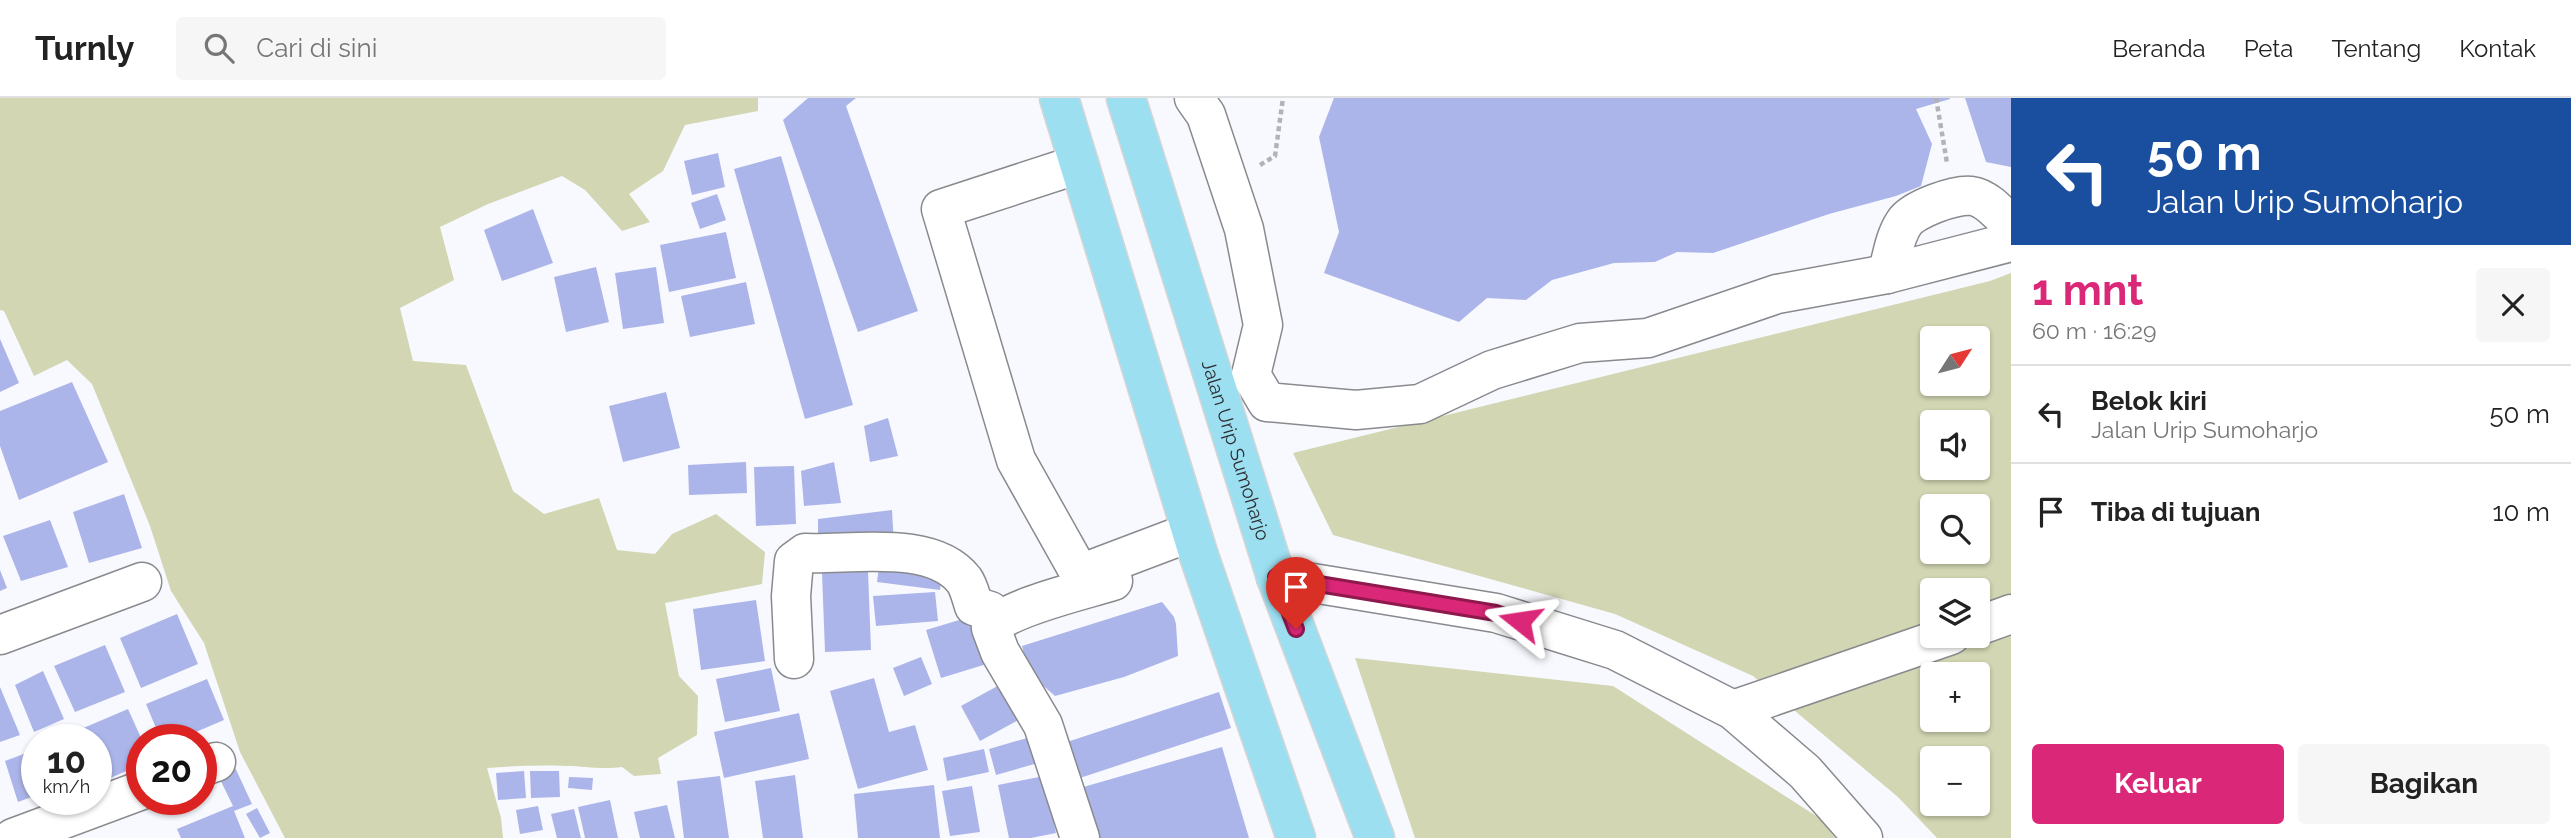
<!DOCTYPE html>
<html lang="id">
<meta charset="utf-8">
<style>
body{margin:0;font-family:Raleway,sans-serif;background:#f6f6f6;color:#222;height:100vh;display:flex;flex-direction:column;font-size:26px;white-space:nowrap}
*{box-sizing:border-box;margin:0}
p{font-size:23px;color:#767676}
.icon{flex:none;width:38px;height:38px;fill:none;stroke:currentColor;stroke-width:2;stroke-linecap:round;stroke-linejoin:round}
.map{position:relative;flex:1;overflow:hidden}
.drawer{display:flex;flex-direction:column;background:#fff;width:560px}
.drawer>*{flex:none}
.guide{background:#1a4fa0;color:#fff;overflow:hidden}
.needle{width:46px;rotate:54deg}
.fabs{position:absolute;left:1920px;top:228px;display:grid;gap:14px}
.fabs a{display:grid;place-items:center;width:70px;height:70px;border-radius:7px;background:#fff;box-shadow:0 2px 5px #0004;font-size:35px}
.speed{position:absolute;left:21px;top:626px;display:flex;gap:14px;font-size:35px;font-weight:700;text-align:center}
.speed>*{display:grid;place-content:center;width:91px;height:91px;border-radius:50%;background:#fff;box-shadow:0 2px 5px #0004;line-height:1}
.speed small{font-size:18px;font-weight:400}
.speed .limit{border:10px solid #d22;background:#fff;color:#111}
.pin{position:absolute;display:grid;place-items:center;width:60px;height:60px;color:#fff;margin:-72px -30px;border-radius:50% 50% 50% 0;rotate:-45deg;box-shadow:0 0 7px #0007}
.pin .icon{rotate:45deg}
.me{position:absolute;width:77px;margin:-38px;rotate:285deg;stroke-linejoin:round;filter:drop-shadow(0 0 5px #0008)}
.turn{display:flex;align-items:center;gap:24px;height:147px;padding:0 21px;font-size:32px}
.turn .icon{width:91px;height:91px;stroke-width:2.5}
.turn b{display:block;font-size:49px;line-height:60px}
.round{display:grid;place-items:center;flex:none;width:74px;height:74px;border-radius:7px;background:#f6f6f6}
.head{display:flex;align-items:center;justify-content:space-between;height:119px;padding:0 21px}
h1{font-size:42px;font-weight:700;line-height:52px;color:#db2777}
.action{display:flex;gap:14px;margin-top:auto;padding:14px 21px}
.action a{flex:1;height:80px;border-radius:7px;background:#db2777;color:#fff;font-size:28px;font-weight:700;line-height:80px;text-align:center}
.action a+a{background:#f6f6f6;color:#222}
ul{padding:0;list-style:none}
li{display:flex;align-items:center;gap:21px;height:98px;padding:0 21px;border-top:2px solid #e0e0e0}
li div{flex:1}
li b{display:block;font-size:26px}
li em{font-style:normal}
header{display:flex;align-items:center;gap:42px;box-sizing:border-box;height:98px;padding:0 35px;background:#fff;border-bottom:2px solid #e0e0e0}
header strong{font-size:33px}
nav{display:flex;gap:38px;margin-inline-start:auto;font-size:24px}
.search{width:490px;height:63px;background:#f6f6f6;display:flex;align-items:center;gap:18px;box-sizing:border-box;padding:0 24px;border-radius:7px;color:#767676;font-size:26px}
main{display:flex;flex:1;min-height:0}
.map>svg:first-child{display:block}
.green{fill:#d2d6b2;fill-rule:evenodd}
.building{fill:#acb5e9}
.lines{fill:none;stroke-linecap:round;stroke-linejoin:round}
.minor-casing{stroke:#898a8e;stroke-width:41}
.highway-casing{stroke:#d5d5d5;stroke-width:41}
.path{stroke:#b3b3b7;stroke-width:4.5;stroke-dasharray:5 3.5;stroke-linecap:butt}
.minor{stroke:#fff;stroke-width:38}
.highway{stroke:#9cdff1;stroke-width:38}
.route-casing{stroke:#8e194d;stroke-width:18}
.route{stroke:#db2777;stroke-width:12}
.labels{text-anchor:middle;stroke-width:5;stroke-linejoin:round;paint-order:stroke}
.street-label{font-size:19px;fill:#2d2d2f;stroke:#fff}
</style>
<header>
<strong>Turnly</strong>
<div class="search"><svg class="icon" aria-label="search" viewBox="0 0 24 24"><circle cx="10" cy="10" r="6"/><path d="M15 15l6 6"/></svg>Cari di sini</div>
<nav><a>Beranda</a><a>Peta</a><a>Tentang</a><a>Kontak</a></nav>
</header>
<main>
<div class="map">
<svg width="2011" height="740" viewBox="0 0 2011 740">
<rect width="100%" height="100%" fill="#f8f9fe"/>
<g class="green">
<path d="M0,0H758V13L685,27L663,73L629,96L650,124L622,133L585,92L562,78L488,106L440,129L454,182L400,210L413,263L466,267L513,393L544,416L599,400L617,452L655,456L672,436L716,416L765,454L762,486L665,505L679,578L698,598L697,637L658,660L661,676L634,678L622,669C600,672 586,668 566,668C539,667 513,668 487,670L501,720L503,740H285L240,654L204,545L171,493L150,428L92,286L67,262L34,278L4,213L0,212Z"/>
<path d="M2011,175V740H1937L1898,699L1753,578L1615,516L1333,437L1293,355L1990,183ZM1932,240H1978V285H1932ZM1932,324H1978V369H1932ZM1932,408H1978V453H1932ZM1932,492H1978V537H1932ZM1932,576H1978V621H1932ZM1932,660H1978V705H1932Z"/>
<polygon points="1355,560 1613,588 1821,721 1835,740 1415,740"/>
</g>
<g class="building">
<polygon points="808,0 856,0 846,8 918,213 858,234 783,22"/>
<polygon points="1334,0 1950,0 1950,1 1916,11 1932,46 1921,88 1896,98 1829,116 1713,155 1677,154 1655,164 1614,165 1552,182 1526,202 1487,200 1459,224 1324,175 1339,134 1319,39"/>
<polygon points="1965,0 2011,0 2011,69 1986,64"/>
<polygon points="718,55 725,89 692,97 684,63"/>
<polygon points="781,58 853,307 805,321 734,71"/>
<polygon points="717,96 726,122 700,131 691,105"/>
<polygon points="533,111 553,165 502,183 484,132"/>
<polygon points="726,134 736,180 669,194 660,147"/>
<polygon points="596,169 609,224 566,234 554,179"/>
<polygon points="656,169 664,225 623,231 615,175"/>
<polygon points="746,184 755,226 690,239 681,198"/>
<polygon points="0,241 19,285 0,294"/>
<polygon points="72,284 108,364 19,402 0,348 0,313"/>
<polygon points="666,294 680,350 623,364 609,308"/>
<polygon points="888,320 898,358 870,364 864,328"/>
<polygon points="746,364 747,395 689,397 688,367"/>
<polygon points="834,364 841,405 804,408 801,373"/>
<polygon points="794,368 796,426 756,428 754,369"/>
<polygon points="124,396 142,450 89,465 73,414"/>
<polygon points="892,412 894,447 818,447 818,421"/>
<polygon points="50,422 68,469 21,483 3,438"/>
<polygon points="880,461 943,470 940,492 877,484"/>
<polygon points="0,472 7,490 0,493"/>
<polygon points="868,473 871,552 825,554 822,475"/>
<polygon points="935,494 938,523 876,528 873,498"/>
<polygon points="756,502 765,563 701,572 693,511"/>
<polygon points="1162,504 1174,519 1176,526 1178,558 1124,579 1055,598 1029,575 1022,548"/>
<polygon points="177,516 198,566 141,590 120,540"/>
<polygon points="976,517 990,565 941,580 926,532"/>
<polygon points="105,547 125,594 75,614 54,568"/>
<polygon points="921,559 932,586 904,598 893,570"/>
<polygon points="771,570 780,613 725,624 716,581"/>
<polygon points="43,573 64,621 34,634 15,587"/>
<polygon points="874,580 889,634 915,627 928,672 858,691 830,593"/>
<polygon points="207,581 224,622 177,642 161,642 146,606"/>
<polygon points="1003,585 1022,620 980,643 961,608"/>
<polygon points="0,589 20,637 0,644"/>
<polygon points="1219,594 1231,630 1080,680 1067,644"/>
<polygon points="128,611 142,642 142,666 97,686 96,642 78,642 74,634"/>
<polygon points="799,615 809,661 724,680 714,634"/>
<polygon points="1037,637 1045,663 996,677 989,651"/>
<polygon points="1222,649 1249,740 1094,740 1080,690"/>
<polygon points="37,651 37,697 18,704 5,663"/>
<polygon points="984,651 989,674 947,683 943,660"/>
<polygon points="232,663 252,706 234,713 245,740 181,740 177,731 233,708 215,671"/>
<polygon points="524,673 526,700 498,702 496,675"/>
<polygon points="530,673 559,673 560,699 531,700"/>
<polygon points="795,677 803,740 763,740 755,683"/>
<polygon points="720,678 729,740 684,740 677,683"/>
<polygon points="1044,678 1056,735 1031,740 1009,740 998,687"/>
<polygon points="569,679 593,680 592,692 568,690"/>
<polygon points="934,687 940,740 858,740 854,696"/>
<polygon points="972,688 980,734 950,738 942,693"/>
<polygon points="610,702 618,740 585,740 578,709"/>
<polygon points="667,707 675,740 640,740 634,714"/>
<polygon points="538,708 543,732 520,736 516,712"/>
<polygon points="257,710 270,735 260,740 246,716"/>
<polygon points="574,711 581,740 557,740 551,716"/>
</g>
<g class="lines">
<g class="minor-casing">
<g id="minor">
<polyline points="1194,0 1206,17 1244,131 1263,227 1251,277 1267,304 1356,312 1420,306 1492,272 1580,245 1648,240 1777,196 1887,176 2011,144"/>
<polyline points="1079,66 941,111 1016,362 1080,476 1191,434"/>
<path d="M1887,176C1892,160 1894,140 1904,125C1913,111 1955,96 1972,98C1987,100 2001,117 2011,127"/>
<polyline points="1276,479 1496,515 1615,552 1733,612 1805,674 1863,740"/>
<polyline points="1978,528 2011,516"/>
<polyline points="0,537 142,484"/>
<path d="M794,561L791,498L794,463L805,455C852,457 932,441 964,482C969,489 971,499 974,508L990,513L997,522"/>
<polyline points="1733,612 1951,537"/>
<polyline points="201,669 216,664"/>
<polyline points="13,740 142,692"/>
<path d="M1080,740L1043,627L1000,554L991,530C1008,509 1085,492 1113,483"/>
</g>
</g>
<g class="highway-casing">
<g id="highway">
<polyline points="1059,0 1198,455 1296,740"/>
<path id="s1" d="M1126,0L1276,479L1375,740"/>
</g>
</g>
<g class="path">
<polyline points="1936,0 1947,65"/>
<polyline points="1260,67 1275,58 1283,0"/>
</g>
<use href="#minor" class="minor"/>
<use href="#highway" class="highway"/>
</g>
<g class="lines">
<g class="route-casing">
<polyline id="route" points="1296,531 1276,479 1496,515 1520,523"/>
</g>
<use href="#route" class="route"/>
</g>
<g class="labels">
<g class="street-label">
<text dy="7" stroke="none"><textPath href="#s1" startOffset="369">Jalan Urip Sumoharjo</textPath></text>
</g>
</g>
</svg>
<div class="fabs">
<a><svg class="needle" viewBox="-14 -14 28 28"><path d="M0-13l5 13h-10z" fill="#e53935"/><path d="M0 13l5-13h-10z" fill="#767676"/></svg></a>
<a><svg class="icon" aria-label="sound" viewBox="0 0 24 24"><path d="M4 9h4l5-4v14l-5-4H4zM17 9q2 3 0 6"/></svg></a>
<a><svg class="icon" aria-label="search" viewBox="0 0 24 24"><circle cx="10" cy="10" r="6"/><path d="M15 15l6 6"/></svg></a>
<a><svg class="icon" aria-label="layers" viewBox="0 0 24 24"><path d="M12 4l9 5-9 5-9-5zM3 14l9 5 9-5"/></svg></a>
<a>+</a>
<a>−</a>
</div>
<div class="speed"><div>10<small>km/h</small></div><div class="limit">20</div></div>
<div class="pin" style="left:1296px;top:531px;background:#d93025"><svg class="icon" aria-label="arrive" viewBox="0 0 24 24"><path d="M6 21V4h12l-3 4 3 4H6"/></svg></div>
<svg class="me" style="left:1520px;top:523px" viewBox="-20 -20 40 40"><path d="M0-17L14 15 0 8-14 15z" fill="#db2777" stroke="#fff" stroke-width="4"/></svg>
</div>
<section class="drawer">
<div class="guide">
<div class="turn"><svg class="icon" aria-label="left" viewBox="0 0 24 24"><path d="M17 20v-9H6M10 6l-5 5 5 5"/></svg><div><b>50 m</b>Jalan Urip Sumoharjo</div></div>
</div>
<div class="head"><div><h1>1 mnt</h1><p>60 m · 16:29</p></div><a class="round"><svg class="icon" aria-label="close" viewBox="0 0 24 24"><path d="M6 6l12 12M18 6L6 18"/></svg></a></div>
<ul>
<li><svg class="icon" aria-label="left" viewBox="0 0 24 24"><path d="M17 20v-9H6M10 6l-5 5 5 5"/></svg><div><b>Belok kiri</b><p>Jalan Urip Sumoharjo</p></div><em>50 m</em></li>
<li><svg class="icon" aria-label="arrive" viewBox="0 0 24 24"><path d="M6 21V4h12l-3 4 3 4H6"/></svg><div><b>Tiba di tujuan</b></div><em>10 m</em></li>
</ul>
<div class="action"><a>Keluar</a><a>Bagikan</a></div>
</section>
</main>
